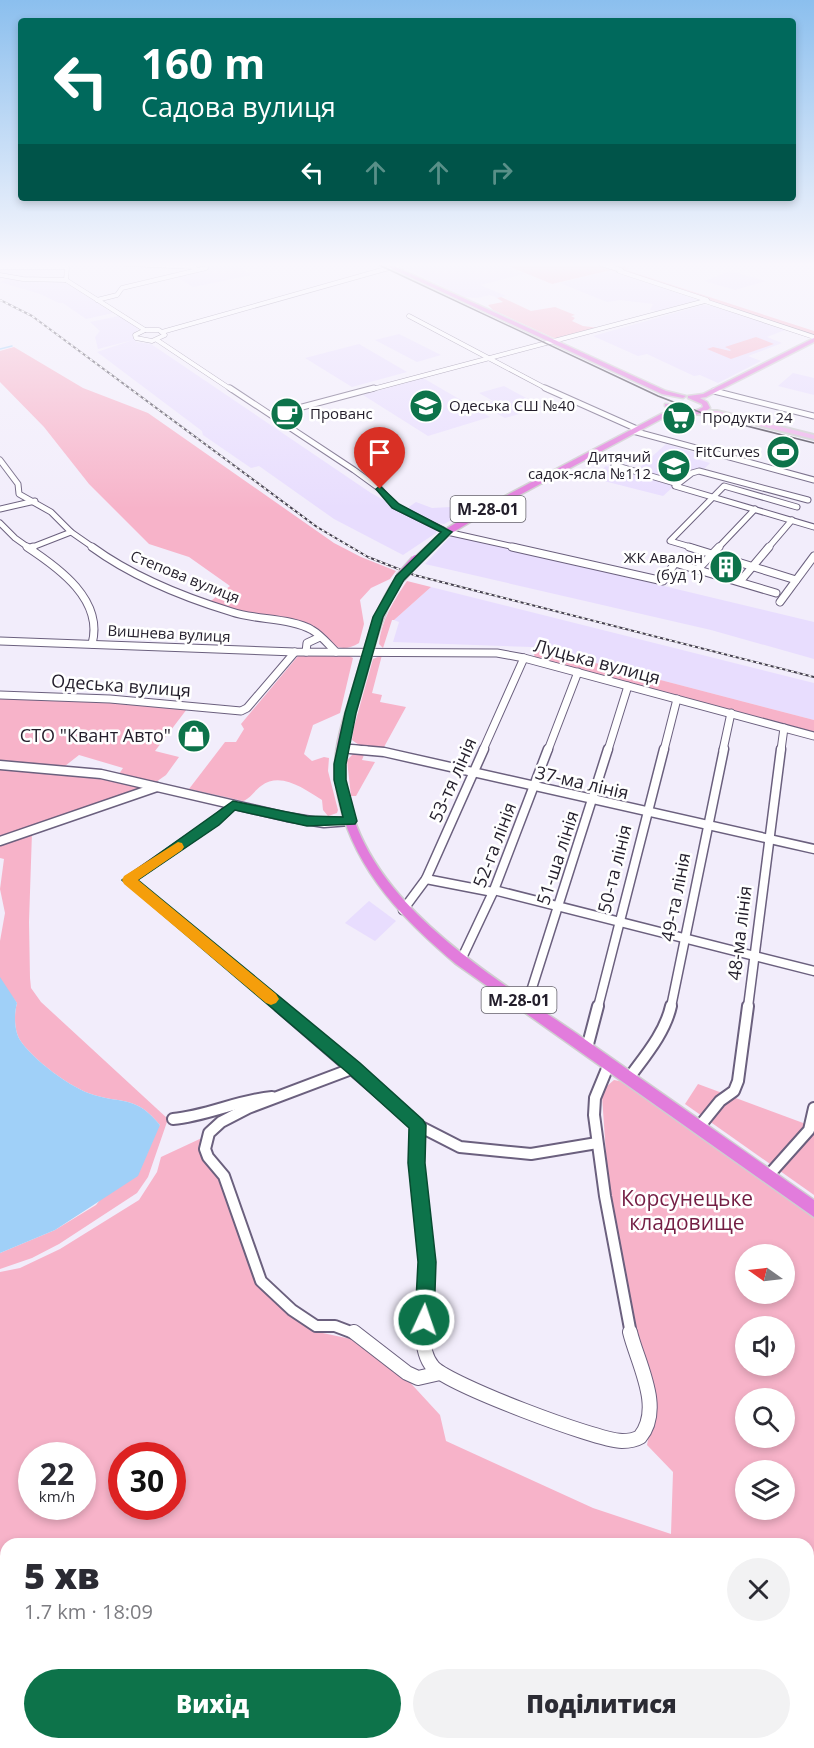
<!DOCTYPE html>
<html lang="uk">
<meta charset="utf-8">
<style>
body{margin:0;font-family:"Open Sans",sans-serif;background:#f2f2f3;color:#2b2b33;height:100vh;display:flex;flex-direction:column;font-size:22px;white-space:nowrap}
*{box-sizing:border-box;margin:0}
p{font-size:20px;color:#7c7c81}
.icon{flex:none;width:33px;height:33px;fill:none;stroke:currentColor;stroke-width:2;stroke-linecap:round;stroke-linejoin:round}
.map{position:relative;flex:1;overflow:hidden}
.panel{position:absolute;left:0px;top:1538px;width:814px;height:212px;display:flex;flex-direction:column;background:#fff;border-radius:18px 18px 0 0;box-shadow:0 3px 9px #0003}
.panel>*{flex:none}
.guide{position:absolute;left:18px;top:18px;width:778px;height:183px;border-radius:6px;box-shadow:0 3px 9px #0003;background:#00695c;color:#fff;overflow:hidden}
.needle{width:39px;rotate:284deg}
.fabs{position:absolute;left:735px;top:1244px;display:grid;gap:12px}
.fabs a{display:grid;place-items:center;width:60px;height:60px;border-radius:50%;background:#fff;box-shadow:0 3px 9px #0003;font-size:30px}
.speed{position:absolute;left:18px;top:1442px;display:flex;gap:12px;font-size:30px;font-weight:700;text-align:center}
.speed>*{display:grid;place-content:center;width:78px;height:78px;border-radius:50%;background:#fff;box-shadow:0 3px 9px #0003;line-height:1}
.speed small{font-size:15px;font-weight:400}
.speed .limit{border:9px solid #d22;background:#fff;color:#111}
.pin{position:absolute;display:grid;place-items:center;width:51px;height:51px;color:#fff;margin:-62px -26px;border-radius:50% 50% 50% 0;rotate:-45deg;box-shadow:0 0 6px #0007}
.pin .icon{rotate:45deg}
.me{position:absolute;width:66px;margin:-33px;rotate:3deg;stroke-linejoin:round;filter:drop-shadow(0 0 4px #0008)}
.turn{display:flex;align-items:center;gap:21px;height:126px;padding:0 24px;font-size:27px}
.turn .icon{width:78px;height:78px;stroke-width:2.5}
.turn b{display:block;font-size:42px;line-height:51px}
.lanes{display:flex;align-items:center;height:57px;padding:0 24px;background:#0003;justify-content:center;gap:30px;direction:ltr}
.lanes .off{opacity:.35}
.round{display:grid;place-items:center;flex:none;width:63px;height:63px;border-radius:32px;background:#f2f2f3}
.summary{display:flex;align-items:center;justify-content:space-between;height:102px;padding:0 24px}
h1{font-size:36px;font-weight:800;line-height:45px}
.button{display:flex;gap:12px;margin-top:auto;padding:12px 24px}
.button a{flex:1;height:69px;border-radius:36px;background:#0d734a;color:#fff;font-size:24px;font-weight:800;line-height:69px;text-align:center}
.button a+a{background:#f2f2f3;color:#2b2b33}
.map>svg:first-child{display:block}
.built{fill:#e8ddfe}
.green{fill:#f7b3c9;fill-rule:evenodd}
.water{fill:#a0d0f8}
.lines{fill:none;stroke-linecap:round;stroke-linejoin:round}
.stream{stroke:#a0d0f8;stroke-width:1.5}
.minor-far5-casing{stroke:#6b607e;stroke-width:5}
.minor-far4-casing{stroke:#6b607e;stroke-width:7}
.minor-far3-casing{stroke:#6b607e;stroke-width:9}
.minor-far2-casing{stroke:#6b607e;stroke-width:11}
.minor-far1-casing{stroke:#6b607e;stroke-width:14}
.minor-casing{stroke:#6b607e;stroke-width:16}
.major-casing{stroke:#cfced0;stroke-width:4}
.highway-casing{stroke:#cfced0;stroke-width:3}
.minor-far5{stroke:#fff;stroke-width:4}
.minor-far4{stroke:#fff;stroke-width:5}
.minor-far3{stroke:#fff;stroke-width:7}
.minor-far2{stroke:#fff;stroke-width:8}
.minor-far1{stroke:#fff;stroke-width:10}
.minor{stroke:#fff;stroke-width:14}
.major{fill:#eeb0ea;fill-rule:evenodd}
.highway{fill:#e27cdc;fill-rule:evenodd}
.tram{stroke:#433e4c;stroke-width:1.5}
.rail-casing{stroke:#433e4c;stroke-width:2}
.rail{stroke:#fff;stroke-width:1.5;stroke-dasharray:3;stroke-linecap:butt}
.highway-bridge-casing{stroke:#cfced0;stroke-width:12;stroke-linecap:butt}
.highway-bridge{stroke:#e27cdc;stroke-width:10}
.route{fill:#0d734a;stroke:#084b30;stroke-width:1.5}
.slow{fill:#f59e0b}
.labels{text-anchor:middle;stroke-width:5;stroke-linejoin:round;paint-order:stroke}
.far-poi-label{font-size:15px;fill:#231e2b;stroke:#fff;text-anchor:start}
.far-street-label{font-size:15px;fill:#231e2b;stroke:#fff}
.shield{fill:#fff;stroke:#65626b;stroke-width:1.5}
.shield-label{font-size:16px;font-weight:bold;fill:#231e2b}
.street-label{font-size:18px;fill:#231e2b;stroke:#fff}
.poi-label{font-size:18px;fill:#231e2b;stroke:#fff;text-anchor:end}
.near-park-label{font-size:21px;fill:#741e44;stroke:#fff}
</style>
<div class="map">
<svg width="814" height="1748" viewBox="0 0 814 1748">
<rect width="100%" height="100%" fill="#f2edfb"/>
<g class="built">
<polygon points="211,264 233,264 252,275 193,287 175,276 209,270 204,265"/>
<polygon points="416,264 498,264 524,274 480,285 506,296 497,298 490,295 477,298 464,297 403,267"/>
<polygon points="611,270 697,300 658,311 650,310 653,304 620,300 607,302 560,283"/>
<polygon points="730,271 766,281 735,290 704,281"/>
<polygon points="10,278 64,281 113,313 86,319 63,303 59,303 40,294 0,282"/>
<polygon points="703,305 712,306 785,330 767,337 782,343 748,356 761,361 718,383 700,375 694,376 647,354 638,356 593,336"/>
<polygon points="119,316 139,329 132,335 136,342 151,344 371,493 437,529 436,533 403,555 334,519 259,466 251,468 203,435 202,431 97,352 133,340 98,349 95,337 100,331 90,322"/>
<polygon points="399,334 441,355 417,362 375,340"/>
<polygon points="359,344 407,372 352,387 305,358"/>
<polygon points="793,373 814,378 814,395 778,386"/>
<polygon points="423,378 490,417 428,436 363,395"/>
<polygon points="504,386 543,407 505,418 481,405 493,401 479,393"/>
<polygon points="666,444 696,453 693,458 710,463 703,470 688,473 677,482 637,470"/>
<polygon points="606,466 674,486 663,496 592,478"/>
<polygon points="416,502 432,508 451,507 465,513 444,524 437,523 409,510 409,507"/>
<polygon points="455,536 814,622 814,659 711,630 425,564 449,538"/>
<polygon points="431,587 814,683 814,720 584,660 533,649 532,647 393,642 399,622 394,620"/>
<polygon points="369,901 396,921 375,941 345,923"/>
</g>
<g class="green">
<path d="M503,264H609C616,266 623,266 630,268L626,270L814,331V335L611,270L552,284Z"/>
<polygon points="501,297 531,311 555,307 575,315 571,316 575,318 572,321 583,326 599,328 556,339 493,310 488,305 503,302 497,298"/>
<polygon points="756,337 774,344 731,359 707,349 713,347 730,351 731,350 725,347"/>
<path d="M14,347L83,388L148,413L334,543L361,557L396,571L390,579L371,588L360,600L364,624L359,643C342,654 327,645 315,632L207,604L230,586L189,557L149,544L89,484L44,427L0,382V351Z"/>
<path d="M407,581L431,587L394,620H392L383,648L379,644C381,621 394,600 407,581Z"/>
<polygon points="533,649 584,660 814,720 814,734 535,658"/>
<path d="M345,654L353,658L340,713L313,725L304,754L312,761L324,757L329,758L328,771L338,810L337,813L328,816L323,810L322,800C304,789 281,771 261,786C254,791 251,798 243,801L189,789L225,742H236L244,729L241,724L298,656Z"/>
<path d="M382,655L372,693L382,695L380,702L406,707L384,747C374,751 360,747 352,740L354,727L373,659Z"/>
<polygon points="0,695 190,705 155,751 179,757 166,775 156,782 119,774 123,768 79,755 65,766 0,761"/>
<polygon points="356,751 365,752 362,760 375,762 356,796 351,796 347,760"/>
<path d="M0,768L88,775L152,789L32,832L29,922L30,978L31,988L41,1002L168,1119L148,1177L137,1193L59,1244L32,1258L0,1269V1253L55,1230L96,1205L160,1125C136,1096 125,1104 94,1095C72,1089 32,1059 20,1040C14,1030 14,1014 17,1003L0,980V941L5,913L0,889L4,859L0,858Z"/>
<path d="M614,1080L629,1083L814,1212V1748H0V1272L20,1268L60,1249L139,1200L157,1172L161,1157L204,1137L223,1178L259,1282L287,1314L313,1331L351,1339L405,1377L440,1415L446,1441L593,1508L671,1534L673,1472L647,1445L654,1409L637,1345L607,1169L602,1096L607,1086ZM746,1254H784V1293H746ZM746,1326H784V1365H746ZM746,1398H784V1437H746ZM32,1455H82V1506H32ZM122,1455H172V1506H122ZM746,1470H784V1509H746ZM6,1544H808V1743H6Z"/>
<polygon points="698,1084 814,1127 814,1195 685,1104"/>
</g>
<path class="water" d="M0,977L17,1003C14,1014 14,1030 20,1040C32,1059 72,1089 94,1095C125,1104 136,1096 160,1125L138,1176L55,1230L0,1253Z"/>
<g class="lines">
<polyline class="stream" points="0,349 12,346"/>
<g class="minor-far5-casing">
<g id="minor-far5">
<polyline points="127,264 195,267"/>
<polyline points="601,264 621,270"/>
<polyline points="0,267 67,267 66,280"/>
<polyline points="619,271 707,300"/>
<polyline points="0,275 23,279 66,280"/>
<polyline points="66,280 145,330"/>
<polyline points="97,300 117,295 122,288 206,268"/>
<polyline points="409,316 549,390"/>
<polygon points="145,330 159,330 165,335 152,341 136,338 135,335"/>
<polyline points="162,332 403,264"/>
<polyline points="157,340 232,390"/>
<polyline points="369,390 705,301 814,337"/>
</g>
</g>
<g class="minor-far4-casing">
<g id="minor-far4">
<polyline points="230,388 354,470 380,489 395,506 447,532 519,548"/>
<polyline points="545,388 637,429"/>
<polyline points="714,391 814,416"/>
<polyline points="272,415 374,388"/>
<polyline points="633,431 814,480"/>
<polyline points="0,460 18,484 19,494 51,512 71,532 94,548"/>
<polyline points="614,465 678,484"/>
<polyline points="808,500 699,471 692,473 675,486 814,527"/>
<polyline points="0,509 35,501"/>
<polyline points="0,523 15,538 29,548"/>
<polyline points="30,548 71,532"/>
<polyline points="694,548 670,541 724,486 797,507"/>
<polyline points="718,548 755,509"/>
<polyline points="768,548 792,520"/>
</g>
</g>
<g class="minor-far3-casing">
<g id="minor-far3">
<path d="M27,547C59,568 104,600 92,644"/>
<path d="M92,547C133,577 183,597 232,612C255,620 292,618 312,630C321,635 329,645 336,652"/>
<polyline points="512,547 663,581 675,563 776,593"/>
<polyline points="689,547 796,580"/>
<polyline points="30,548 33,547"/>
<polyline points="697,570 719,547"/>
<polyline points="742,579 769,547"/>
<polyline points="780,602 814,556"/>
<polyline points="0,641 295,652 497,653 524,658 814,736"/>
<polyline points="306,652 307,643 320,637"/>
<polyline points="0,695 110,699 241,711 247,708 295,652"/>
<polyline points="342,748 366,750"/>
<polyline points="483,750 524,658"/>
<polyline points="548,750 578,672"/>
<polyline points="608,750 628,686"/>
<polyline points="664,750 677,699"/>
<polyline points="723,750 731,713"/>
<polyline points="781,750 784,728"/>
</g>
</g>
<g class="minor-far2-casing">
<g id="minor-far2">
<polyline points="350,749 384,752 814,849"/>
<polyline points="0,765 101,774 287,817 324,823 350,821"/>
<polyline points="233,805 215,821 129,880 281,1007"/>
<polyline points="0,841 157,787"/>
<polyline points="426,879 493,892"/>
<polyline points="494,890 814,971"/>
<polyline points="403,910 426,879 484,749"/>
<polyline points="461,960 494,890 548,749"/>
<polyline points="523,1003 532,988 608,749"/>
<polyline points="598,1007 664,749"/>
<polyline points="671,1007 724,749"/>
<polyline points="748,1007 781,749"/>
</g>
</g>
<g class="minor-far1-casing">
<g id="minor-far1">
<polyline points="279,1006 417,1125 460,1147 531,1154 597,1143"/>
<polyline points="587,1048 598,1006"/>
<polyline points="609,1064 595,1098 594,1115 605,1196 631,1334"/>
<polyline points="354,1068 248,1108 221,1122 209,1133 205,1149 208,1157 224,1176 261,1281 292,1310 316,1326 335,1326 356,1334"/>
<path d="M629,1078C645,1056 665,1033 671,1006"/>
<path d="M173,1119C207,1116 238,1100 272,1097"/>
<polyline points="417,1125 417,1163 427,1262 423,1334"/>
<polyline points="699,1127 720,1101 734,1091 738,1081 748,1006"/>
<polyline points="768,1176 809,1130 814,1108"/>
</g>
</g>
<g class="minor-casing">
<g id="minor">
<polyline points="354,1332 407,1373 418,1378 440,1373"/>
<path d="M423,1332C423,1344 425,1358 433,1367C450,1385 595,1440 622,1441C628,1441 635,1440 640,1437C664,1408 637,1362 630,1332"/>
</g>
</g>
<g class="major-casing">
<polygon id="major" points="699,411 717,411 814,435 814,439 717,415 697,414 696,413"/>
</g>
<g class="highway-casing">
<g id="highway">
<polygon points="382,264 389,264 666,391 686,396 683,398 662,394"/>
<path d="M814,338V342L706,397L700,398L707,402L710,408C698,418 680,416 665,417L477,518L450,534L419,562L412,560L444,530L471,514L661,414L673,412L665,406V404C680,404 683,419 703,407L702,404L688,398V396L703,394Z"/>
<path d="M400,575L404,578C381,612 374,649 363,687C355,715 344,743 345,771C350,895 490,974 580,1036C658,1091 736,1145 814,1200V1217L456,964C405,921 357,873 340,805C337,792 334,779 335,765C336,736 347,709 355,681C366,644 374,609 397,576Z"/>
</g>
</g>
<use href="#minor-far5" class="minor-far5"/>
<use href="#minor-far4" class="minor-far4"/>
<use href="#minor-far3" class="minor-far3"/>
<use href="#minor-far2" class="minor-far2"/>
<use href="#minor-far1" class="minor-far1"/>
<use href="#minor" class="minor"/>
<use href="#major" class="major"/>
<use href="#highway" class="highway"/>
<polyline class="tram" points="377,264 658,396 715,418 814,443"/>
<g class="rail-casing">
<polyline id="rail" points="0,300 32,316 317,527 368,557 414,575 814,677"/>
</g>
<use href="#rail" class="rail"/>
<g class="highway-bridge-casing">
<polyline id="highway-bridge" points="400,578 416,560"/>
</g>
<use href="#highway-bridge" class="highway-bridge"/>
</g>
<linearGradient id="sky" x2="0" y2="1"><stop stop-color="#8bbfee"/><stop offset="0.52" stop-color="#f9f7fd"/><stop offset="1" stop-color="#f9f7fd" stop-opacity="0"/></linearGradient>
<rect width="814" height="509" fill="url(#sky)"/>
<polygon class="route" points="380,486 399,504 452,532 404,580 383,617 356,713 346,764 346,780 357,821 355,824 307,826 235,810 219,825 138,880 360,1063 423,1120 426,1125 425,1163 436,1262 434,1320 431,1327 424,1330 417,1327 415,1320 418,1262 408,1163 409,1128 348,1073 122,880 233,801 307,816 343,817 334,780 334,764 345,713 373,617 396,576 441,532 392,508 376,489"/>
<polygon class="slow" points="178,842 182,843 184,847 182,850 138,880 276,994 279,999 276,1003 271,1005 266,1003 124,884 122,880 124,876"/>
<defs>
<g id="school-disc" transform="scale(1.725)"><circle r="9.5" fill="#0d734a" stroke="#fff"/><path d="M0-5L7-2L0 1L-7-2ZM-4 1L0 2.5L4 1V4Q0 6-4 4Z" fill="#fff"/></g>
<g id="cafe-disc" transform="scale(1.725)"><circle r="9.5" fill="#0d734a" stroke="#fff"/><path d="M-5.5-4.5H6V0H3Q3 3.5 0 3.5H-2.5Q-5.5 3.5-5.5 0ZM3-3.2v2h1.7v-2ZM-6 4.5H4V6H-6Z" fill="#fff"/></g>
<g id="supermarket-disc" transform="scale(1.725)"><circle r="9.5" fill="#0d734a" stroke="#fff"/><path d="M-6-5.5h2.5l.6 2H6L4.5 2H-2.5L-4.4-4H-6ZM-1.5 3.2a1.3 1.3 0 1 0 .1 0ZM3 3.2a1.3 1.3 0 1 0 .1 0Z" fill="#fff"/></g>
<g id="stadium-disc" transform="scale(1.725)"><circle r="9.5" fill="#0d734a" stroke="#fff"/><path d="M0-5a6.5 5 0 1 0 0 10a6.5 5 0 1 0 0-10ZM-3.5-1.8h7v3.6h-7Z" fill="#fff"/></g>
<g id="building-disc" transform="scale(1.725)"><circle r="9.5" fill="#0d734a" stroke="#fff"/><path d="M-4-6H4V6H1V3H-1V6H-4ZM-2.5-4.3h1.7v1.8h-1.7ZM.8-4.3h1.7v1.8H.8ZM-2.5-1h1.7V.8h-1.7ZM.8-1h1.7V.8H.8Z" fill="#fff"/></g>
<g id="shop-disc" transform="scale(1.725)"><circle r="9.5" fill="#0d734a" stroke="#fff"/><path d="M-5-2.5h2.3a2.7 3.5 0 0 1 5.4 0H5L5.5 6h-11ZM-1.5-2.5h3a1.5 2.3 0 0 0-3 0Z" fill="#fff"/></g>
</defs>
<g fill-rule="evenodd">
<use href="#school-disc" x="426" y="406"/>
<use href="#cafe-disc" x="287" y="414"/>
<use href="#supermarket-disc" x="679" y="418"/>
<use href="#stadium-disc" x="783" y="452"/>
<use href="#school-disc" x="674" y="466"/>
<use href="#building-disc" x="726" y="567"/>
<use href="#shop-disc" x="194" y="736"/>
</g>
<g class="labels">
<g class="far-poi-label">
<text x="449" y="411">Одеська СШ №40</text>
<text x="310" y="419">Прованс</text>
<text x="702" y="423">Продукти 24</text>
<text x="760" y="457" text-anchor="end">FitCurves</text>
<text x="651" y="462" text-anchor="end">Дитячий<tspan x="651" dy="17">садок-ясла №112</tspan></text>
<text x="703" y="563" text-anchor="end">ЖК Авалон<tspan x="703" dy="17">(буд 1)</tspan></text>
</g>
<g class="far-street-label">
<text transform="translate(185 577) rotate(22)" y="5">Степова вулиця</text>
<text transform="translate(169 634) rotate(3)" y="5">Вишнева вулиця</text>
</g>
<g class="shield">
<rect x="450.5" y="496" width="75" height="26" rx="4.5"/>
<rect x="481.5" y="987" width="75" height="26" rx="4.5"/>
</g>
<g class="shield-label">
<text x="488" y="515">М-28-01</text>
<text x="519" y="1006">М-28-01</text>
</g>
<g class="street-label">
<text transform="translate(597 662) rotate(15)" y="6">Луцька вулиця</text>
<text transform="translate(121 686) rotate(4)" y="6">Одеська вулиця</text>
<text transform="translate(453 780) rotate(-66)" y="6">53-тя лінія</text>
<text transform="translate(582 783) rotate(13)" y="6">37-ма лінія</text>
<text transform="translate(495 845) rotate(-69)" y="6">52-га лінія</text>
<text transform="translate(558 858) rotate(-72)" y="6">51-ша лінія</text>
<text transform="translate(615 869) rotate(-76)" y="6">50-та лінія</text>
<text transform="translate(676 897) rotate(-79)" y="6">49-та лінія</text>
<text transform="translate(740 933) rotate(-83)" y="6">48-ма лінія</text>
</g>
<g class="poi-label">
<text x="171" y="742">СТО "Квант Авто"</text>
</g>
<g class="near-park-label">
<text x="687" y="1206">Корсунецьке<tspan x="687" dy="24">кладовище</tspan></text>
</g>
</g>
</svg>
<div class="fabs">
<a><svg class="needle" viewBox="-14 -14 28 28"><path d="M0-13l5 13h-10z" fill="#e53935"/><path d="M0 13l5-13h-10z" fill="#7c7c81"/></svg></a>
<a><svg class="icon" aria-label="sound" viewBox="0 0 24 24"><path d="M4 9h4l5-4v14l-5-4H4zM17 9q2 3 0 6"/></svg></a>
<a><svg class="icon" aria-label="search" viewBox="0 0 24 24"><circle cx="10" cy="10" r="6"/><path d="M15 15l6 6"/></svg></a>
<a><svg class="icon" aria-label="layers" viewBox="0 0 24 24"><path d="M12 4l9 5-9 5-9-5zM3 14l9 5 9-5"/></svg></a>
</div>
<div class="speed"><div>22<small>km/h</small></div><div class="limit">30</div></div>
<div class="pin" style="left:380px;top:489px;background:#d93025"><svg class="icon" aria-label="arrive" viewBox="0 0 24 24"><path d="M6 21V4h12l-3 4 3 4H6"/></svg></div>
<svg class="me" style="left:424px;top:1320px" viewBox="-20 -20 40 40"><circle r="17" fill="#0d734a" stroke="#fff" stroke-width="3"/><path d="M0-11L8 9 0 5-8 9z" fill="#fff"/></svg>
<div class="guide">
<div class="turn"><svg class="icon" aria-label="left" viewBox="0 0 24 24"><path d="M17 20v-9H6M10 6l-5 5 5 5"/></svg><div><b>160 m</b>Садова вулиця</div></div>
<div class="lanes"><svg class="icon" aria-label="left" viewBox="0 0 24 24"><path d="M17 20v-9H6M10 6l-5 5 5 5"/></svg><svg class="icon off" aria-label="ahead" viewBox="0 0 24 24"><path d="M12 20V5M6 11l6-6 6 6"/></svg><svg class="icon off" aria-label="ahead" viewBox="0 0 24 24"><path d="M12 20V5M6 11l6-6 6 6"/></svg><svg class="icon off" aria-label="right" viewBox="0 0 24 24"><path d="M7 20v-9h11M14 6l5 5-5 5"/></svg></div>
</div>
<section class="panel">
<div class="summary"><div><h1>5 хв</h1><p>1.7 km · 18:09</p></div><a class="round"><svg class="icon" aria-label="close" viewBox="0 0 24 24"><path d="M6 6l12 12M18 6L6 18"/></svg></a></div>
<div class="button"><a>Вихід</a><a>Поділитися</a></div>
</section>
</div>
